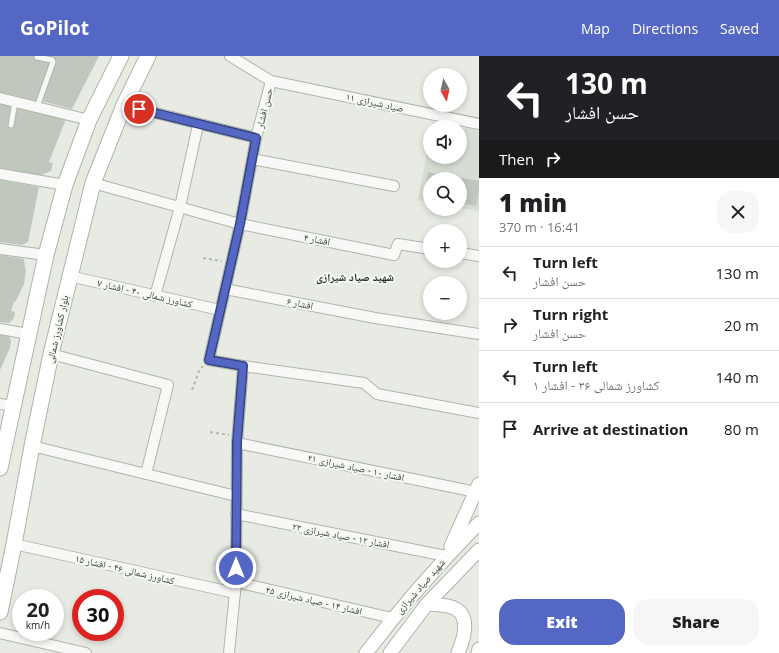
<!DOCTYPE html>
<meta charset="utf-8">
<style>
body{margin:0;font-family:"Open Sans","Noto Naskh Arabic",sans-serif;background:#f6f6f6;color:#202124;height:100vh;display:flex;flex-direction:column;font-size:15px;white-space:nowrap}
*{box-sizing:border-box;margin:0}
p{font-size:13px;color:#757577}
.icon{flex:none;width:22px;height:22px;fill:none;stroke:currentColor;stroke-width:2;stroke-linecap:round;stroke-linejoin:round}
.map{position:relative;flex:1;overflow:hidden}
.details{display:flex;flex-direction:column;background:#fff;width:300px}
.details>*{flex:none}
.banner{background:#202124;color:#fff;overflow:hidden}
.needle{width:26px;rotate:172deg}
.fabs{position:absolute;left:423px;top:12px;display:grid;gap:8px}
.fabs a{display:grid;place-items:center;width:44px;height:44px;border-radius:50%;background:#fff;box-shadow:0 2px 6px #0003;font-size:20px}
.speed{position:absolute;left:12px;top:533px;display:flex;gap:8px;font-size:20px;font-weight:700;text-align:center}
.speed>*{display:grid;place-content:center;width:52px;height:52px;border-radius:50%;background:#fff;box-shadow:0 2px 6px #0003;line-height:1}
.speed small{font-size:10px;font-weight:400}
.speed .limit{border:6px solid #d22;background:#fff;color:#111}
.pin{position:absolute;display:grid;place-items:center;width:34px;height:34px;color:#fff;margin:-17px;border:2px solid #fff;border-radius:50%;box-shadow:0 1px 4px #0007}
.me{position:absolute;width:44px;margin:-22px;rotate:0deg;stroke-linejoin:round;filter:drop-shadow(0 0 3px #0008)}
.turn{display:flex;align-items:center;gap:14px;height:84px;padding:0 20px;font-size:18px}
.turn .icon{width:52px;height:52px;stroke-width:2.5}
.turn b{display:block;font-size:28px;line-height:34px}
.then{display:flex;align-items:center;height:38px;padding:0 20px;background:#0003;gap:8px;font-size:15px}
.round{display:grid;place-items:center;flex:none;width:42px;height:42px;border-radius:16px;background:#f6f6f6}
.headline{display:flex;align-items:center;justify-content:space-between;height:68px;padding:0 20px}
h1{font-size:24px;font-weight:800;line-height:30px}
.cta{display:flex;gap:8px;margin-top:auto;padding:8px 20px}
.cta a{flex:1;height:46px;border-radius:16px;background:#5567c4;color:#fff;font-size:16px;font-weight:800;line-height:46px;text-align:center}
.cta a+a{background:#f6f6f6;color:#202124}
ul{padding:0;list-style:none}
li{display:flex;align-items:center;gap:12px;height:52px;padding:0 20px;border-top:1px solid #e0e0e0}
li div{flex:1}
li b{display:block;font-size:15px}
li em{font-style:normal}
header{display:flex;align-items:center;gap:24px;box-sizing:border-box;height:56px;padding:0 20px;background:#5567c4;color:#fff}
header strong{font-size:19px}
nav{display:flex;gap:22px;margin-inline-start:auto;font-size:14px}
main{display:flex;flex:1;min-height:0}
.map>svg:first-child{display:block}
.built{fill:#d6ddd2}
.building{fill:#c0c7bc}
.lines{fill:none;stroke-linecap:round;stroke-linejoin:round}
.lane-casing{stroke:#aeb5a9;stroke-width:7}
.street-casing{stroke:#aeb5a9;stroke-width:12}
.secondary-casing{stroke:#aeb5a9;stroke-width:15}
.primary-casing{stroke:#acb6a4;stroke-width:17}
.path{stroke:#b2b7ae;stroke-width:2;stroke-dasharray:3 3;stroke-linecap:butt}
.lane{stroke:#f8f9f7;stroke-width:5}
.street{stroke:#f8f9f7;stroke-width:10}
.secondary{stroke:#fff;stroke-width:13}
.primary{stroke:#fff;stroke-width:15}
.route-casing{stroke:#37437f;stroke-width:10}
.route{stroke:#5567c4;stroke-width:7}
.labels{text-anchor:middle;stroke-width:4;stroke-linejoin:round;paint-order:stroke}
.street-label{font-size:10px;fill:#35422d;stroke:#f6f8f4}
.neighbourhood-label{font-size:11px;font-weight:bold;fill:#26331f;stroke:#f6f8f4}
</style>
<header>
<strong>GoPilot</strong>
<nav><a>Map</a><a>Directions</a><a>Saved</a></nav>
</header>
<main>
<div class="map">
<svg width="479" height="597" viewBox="0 0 479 597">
<rect width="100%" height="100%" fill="#e7ebe4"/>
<polygon class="built" points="460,71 479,75 479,155 460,152 460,123 430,123 430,146 418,144 430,80 430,101 460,101"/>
<g class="building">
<polygon points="0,0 36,0 51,6 37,45 0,36"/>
<polygon points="43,0 99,0 72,53 41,45 56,4"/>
<polygon points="0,47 11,50 8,70 12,71 16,49 66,63 49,106 53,107 51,115 39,120 11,116 11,114 0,112"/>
<polygon points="433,66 447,69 446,71 432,71"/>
<polygon points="428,116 479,125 479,135 476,150 460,147 460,123 430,123 430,142 424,141"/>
<polygon points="0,124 39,131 28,186 22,189 0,186"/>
<polygon points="0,199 24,203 25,212 26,213 24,228 16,245 14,246 11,255 15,256 14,262 9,267 0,266"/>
<polygon points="0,277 8,278 11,285 10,292 0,314"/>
</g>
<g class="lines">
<g class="lane-casing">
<g id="lane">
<polyline points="37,51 53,6 52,4 37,1"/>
<polyline points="11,69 15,46"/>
</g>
</g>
<g class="street-casing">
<g id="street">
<polyline points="230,0 271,25 479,68"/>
<polyline points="0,42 89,64"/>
<polyline points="124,49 256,82"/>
<polyline points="252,103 394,130"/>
<polyline points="0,118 65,129"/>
<polyline points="93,127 240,168 394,199 398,188 430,193"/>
<polyline points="0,193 46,199"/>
<polyline points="460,197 479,200"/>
<polyline points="69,220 220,254"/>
<polyline points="225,233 375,262 479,278"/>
<polyline points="155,240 180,151 198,69"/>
<polyline points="0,273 28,278"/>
<polyline points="51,298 168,329 146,418"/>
<polyline points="243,310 364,327 377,338 479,357"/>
<polyline points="0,348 13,350"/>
<polyline points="237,387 476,436"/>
<polyline points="32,390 236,440"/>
<polyline points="236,458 446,500"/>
<polyline points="14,488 235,537"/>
<polyline points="236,526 392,562"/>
<polyline points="0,577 86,597"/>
<polyline points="229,597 236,526 237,387 243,310 209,304 240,168 256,82 271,25"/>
</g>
</g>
<g class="secondary-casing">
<g id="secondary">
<polyline points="451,490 479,428"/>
<path d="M427,548C436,549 448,548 456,553C471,562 463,585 458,597"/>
<path d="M366,597C401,551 439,508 479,467"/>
<polyline points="390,597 427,548 479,494"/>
<polyline points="478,597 479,593"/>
</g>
</g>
<g class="primary-casing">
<g id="primary">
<polyline points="0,412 46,199 65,129 89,64 121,0"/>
<polyline points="0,556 14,488 32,390 51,298 93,127 124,49 148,0"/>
</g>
</g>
<g class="path">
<polyline points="203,202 222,205"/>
<polyline points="192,334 199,315 203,310"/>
<polyline points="210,376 229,379"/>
</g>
<use href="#lane" class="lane"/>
<use href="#street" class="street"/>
<use href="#secondary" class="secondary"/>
<use href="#primary" class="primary"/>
</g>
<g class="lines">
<g class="route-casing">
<polyline id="route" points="139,53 256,82 240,168 209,304 243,310 237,386 236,512"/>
</g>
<use href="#route" class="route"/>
</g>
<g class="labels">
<g class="street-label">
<text transform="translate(375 46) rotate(12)" y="4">صیاد شیرازی ۱۱</text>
<text transform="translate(264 52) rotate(-76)" y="4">حسن افشار</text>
<text transform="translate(317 183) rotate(11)" y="4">افشار ۴</text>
<text transform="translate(145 237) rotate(13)" y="4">کشاورز شمالی ۴۰ - افشار ۷</text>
<text transform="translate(300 247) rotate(11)" y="4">افشار ۶</text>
<text transform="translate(57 273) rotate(-77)" y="4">بلوار کشاورز شمالی</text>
<text transform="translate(356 411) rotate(12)" y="4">افشار ۱۰ - صیاد شیرازی ۲۱</text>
<text transform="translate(341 479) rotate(11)" y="4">افشار ۱۲ - صیاد شیرازی ۲۳</text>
<text transform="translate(125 513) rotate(13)" y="4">کشاورز شمالی ۴۶ - افشار ۱۵</text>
<text transform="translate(420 530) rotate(-49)" y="4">شهید صیاد شیرازی</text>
<text transform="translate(314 544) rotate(13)" y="4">افشار ۱۴ - صیاد شیرازی ۲۵</text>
</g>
<g class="neighbourhood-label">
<text x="355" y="225">شهید صیاد شیرازی</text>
</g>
</g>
</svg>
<div class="fabs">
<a><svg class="needle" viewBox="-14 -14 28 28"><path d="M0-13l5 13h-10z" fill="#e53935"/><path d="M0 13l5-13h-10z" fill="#757577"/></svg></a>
<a><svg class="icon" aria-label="sound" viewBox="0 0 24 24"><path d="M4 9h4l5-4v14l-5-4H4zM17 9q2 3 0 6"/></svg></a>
<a><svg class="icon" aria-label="search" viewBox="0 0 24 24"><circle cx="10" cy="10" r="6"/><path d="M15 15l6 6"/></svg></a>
<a>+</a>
<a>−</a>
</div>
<div class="speed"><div>20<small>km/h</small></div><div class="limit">30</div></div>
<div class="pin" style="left:139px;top:53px;background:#d93025"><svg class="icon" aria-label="arrive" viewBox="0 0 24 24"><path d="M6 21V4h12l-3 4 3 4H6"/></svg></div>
<svg class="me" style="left:236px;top:512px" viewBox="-20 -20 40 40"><circle r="17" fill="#5567c4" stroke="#fff" stroke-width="3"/><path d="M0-11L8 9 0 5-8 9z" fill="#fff"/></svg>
</div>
<section class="details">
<div class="banner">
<div class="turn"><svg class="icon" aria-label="left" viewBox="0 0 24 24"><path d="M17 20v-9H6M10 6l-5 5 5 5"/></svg><div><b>130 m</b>حسن افشار</div></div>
<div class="then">Then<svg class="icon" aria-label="right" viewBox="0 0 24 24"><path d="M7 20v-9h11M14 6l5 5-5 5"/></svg></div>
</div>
<div class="headline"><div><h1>1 min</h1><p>370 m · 16:41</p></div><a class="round"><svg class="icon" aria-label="close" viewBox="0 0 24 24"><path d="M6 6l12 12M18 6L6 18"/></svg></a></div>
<ul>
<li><svg class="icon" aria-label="left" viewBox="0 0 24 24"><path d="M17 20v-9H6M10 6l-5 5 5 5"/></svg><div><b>Turn left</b><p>حسن افشار</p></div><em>130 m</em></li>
<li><svg class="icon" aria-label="right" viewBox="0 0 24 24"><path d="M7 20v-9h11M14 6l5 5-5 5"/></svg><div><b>Turn right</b><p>حسن افشار</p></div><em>20 m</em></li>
<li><svg class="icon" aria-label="left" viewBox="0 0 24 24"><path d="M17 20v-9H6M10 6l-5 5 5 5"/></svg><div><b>Turn left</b><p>کشاورز شمالی ۳۶ - افشار ۱</p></div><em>140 m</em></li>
<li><svg class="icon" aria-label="arrive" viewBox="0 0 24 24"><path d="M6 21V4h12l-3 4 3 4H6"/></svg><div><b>Arrive at destination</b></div><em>80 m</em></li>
</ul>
<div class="cta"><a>Exit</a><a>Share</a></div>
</section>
</main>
